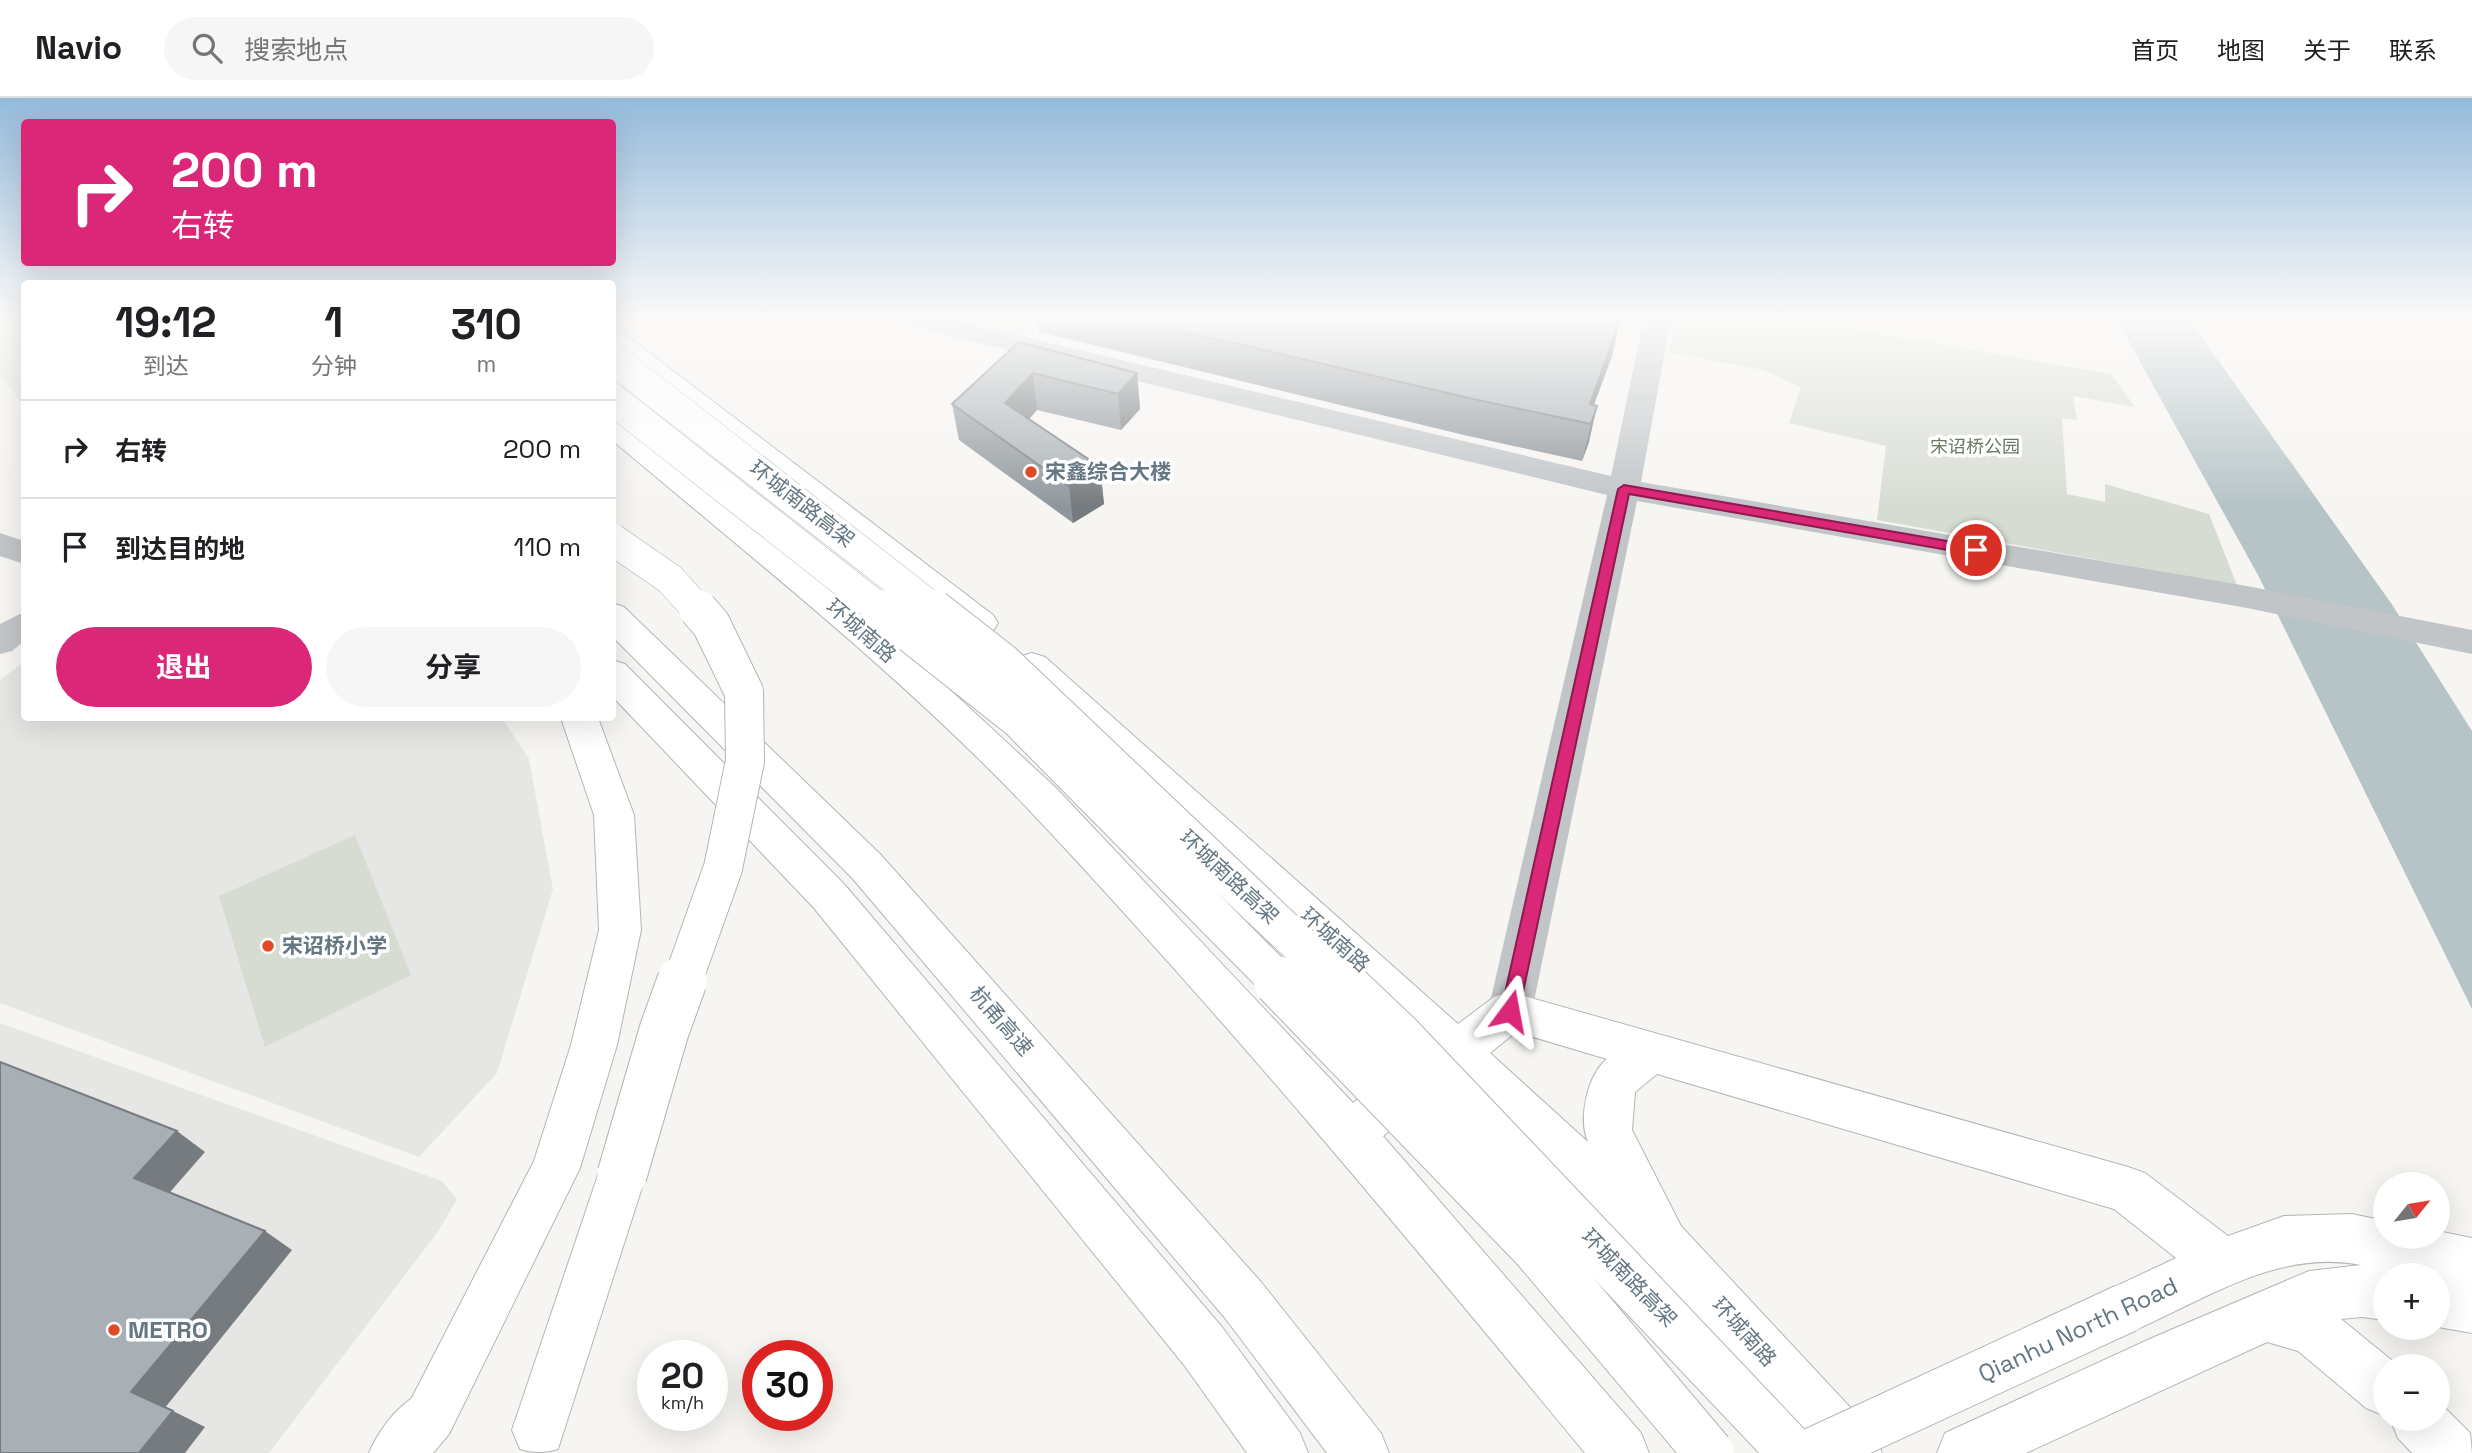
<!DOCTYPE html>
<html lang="zh">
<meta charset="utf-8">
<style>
body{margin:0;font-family:"Space Grotesk","Noto Sans SC",sans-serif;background:#f6f6f6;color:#202124;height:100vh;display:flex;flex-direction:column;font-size:26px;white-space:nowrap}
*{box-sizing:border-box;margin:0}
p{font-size:23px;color:#757577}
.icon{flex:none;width:38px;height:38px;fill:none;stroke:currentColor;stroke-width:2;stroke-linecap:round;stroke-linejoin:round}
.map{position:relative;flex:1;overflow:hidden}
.details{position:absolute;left:21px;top:182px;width:595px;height:441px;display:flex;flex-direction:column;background:#fff;border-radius:7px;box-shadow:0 7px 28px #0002}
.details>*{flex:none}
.hud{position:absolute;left:21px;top:21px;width:595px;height:147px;border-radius:7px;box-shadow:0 7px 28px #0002;background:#db2777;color:#fff;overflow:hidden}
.needle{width:46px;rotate:60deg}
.fabs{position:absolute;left:2373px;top:1074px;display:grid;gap:14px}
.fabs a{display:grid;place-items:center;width:77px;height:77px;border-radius:50%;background:#fff;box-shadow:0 7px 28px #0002;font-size:35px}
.speed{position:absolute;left:637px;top:1242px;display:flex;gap:14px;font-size:35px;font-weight:700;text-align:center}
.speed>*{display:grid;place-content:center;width:91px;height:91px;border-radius:50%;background:#fff;box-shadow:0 7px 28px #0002;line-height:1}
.speed small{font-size:18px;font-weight:400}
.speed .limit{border:10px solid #d22;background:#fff;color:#111}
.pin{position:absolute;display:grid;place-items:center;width:60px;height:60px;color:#fff;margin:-30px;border:4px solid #fff;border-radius:50%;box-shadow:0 2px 7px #0007}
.me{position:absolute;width:77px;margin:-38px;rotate:13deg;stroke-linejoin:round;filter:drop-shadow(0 0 5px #0008)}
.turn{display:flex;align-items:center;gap:24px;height:147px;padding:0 35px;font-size:32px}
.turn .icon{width:91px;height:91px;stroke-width:2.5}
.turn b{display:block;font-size:49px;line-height:60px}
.eta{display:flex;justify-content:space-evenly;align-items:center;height:119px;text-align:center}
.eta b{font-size:42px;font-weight:700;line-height:49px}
.primary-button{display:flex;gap:14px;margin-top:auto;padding:14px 35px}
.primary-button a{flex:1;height:80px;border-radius:42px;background:#db2777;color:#fff;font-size:28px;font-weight:700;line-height:80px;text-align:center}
.primary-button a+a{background:#f6f6f6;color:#202124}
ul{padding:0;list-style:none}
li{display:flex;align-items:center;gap:21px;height:98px;padding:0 35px;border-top:2px solid #e0e0e0}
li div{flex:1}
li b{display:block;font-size:26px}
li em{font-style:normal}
header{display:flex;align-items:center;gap:42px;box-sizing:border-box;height:98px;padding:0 35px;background:#fff;border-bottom:2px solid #e0e0e0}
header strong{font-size:33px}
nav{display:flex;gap:38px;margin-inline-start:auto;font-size:24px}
.search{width:490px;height:63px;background:#f6f6f6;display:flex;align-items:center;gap:18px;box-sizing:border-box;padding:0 24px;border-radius:38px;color:#757577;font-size:26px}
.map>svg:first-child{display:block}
.built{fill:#e6e7e5}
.green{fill:#d7dcd3}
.water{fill:#b6c4c7}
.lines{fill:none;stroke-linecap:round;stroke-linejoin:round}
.major-casing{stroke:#b2b7ba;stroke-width:2}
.highway-casing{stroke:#b2b6b9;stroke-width:2}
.minor{fill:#c1c5c8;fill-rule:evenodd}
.major{fill:#fff;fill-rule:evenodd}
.highway{fill:#fff;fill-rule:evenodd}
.major-bridge-casing{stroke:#b2b7ba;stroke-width:51;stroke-linecap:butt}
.highway-bridge-far2-casing{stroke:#b2b6b9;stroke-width:32;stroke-linecap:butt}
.highway-bridge-far1-casing{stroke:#b2b6b9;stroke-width:40;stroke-linecap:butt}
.highway-bridge-casing{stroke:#b2b6b9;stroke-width:51;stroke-linecap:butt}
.major-bridge{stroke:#fff;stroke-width:49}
.highway-bridge-far2{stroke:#fff;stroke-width:31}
.highway-bridge-far1{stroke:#fff;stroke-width:38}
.highway-bridge{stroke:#fff;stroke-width:49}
.wall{fill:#90979c}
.shaded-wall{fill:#767b7f}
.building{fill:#a8b0b5;stroke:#767b7f;stroke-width:2}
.route{fill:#db2777;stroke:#8e194d;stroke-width:2}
.poi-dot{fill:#e14926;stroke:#fff;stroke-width:2.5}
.labels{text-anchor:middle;stroke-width:7;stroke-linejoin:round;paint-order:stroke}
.far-park-label{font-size:18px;fill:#697a63;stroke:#fff}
.poi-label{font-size:21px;font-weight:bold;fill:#657783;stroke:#fff;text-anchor:start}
.street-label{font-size:21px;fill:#657783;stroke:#fff}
.near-poi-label{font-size:24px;font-weight:bold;fill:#657783;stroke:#fff;text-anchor:start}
.near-street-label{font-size:24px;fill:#657783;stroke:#fff}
</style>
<header>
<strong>Navio</strong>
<div class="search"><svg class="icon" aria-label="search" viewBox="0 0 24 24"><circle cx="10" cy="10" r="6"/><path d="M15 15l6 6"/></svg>搜索地点</div>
<nav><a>首页</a><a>地图</a><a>关于</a><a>联系</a></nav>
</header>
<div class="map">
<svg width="2472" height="1355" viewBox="0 0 2472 1355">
<rect width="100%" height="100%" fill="#f6f5f2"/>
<g class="built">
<polygon points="0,220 24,220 24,307 0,278"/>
<polygon points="939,220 1040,220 1022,239"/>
<polygon points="24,564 24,620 502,620 529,661 553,791 497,975 419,1059 0,905 0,582"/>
<polygon points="0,925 442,1083 457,1101 437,1135 269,1355 0,1355"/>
</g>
<g class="green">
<polygon points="1677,220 1791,220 2111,276 2135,309 2073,298 2077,322 2062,320 2067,396 2105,404 2105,386 2209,416 2237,487 1877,422 1886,348 1789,325 1801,289 1763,272 1669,254"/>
<polygon points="355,737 411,877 265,949 219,798"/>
</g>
<polygon class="water" points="2116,220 2188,220 2391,505 2472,633 2472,911 2259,479"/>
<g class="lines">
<g class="major-casing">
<g id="major">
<polygon points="612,232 622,234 993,517 998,525 993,533 981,537 969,533 612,254"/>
<path d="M612,317L623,320L908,553L1056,690L1353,1005L1424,952L1019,577L1014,568L1019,559L1032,555L1045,559L1458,926L1494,899L1510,894L2128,1069L2145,1075L2228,1138L2284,1118L2352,1116L2385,1123V1139H2438V1133L2472,1140V1235L2438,1229V1178L2395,1174L2403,1178H2385V1222L2362,1219L2341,1221L2400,1269H2385V1318L2366,1310L2298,1253L2267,1244L2026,1355H1937L1945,1335L2152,1240L2309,1173L2361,1167C2276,1150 2200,1205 2126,1236L2108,1228L2100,1210L2108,1192L2176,1160L2114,1111L1657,976L1635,994L1632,1032L1681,1128L1874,1335L1882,1355H1817L1650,1168L1455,982L1383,1038L1641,1335L1649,1355H1585C1405,1137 1224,919 1030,713C902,578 754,462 612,342ZM1516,934L1607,961C1587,977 1578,1021 1588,1044L1490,955Z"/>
<path d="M430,1290L449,1298L457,1317L449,1336L433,1355H369C381,1327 402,1302 430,1290Z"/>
<polygon points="2438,1303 2470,1335 2472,1355 2412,1355 2398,1340 2390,1321 2438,1321"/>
</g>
</g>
<g class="highway-casing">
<g id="highway">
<polygon points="612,505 624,509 881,757 1261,1184 1381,1335 1389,1355 1327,1355 1225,1220 853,781 612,538"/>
<polygon points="612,562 625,566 844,786 1222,1229 1300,1335 1308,1355 1247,1355 1184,1267 814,810 612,598"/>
<polygon points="561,620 598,620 634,717 641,832 617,947 580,1070 449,1336 430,1344 411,1336 403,1317 534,1063 571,947 599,832 594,717"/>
<path d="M622,1054L639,1061L646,1077L558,1351C546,1355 532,1355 520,1351L512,1332L598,1077L605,1061Z"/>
</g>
</g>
<g class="minor">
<polygon points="898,220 944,220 1611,378 1644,220 1671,220 1641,384 2247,488 2472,532 2472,556 2247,510 1637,403 1532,913 1526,927 1510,932 1494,927 1488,913 1607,397 902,226"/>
<polygon points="0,435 24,443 24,466 0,458"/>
<polygon points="24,514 24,543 12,553 0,556 0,526"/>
</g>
<use href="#major" class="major"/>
<use href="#highway" class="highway"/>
<g class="major-bridge-casing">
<polyline id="major-bridge" points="1812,1355 2126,1210"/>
</g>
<g class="highway-bridge-far2-casing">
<g id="highway-bridge-far2">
<polyline points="612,260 936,513"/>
<polyline points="612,301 882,513"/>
<polyline points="612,441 670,481 699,513"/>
</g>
</g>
<g class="highway-bridge-far1-casing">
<g id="highway-bridge-far1">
<polyline points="880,511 1019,621 1280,885"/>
<polyline points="934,511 1003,565 1340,885"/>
<polyline points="682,885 723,770 745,663 744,594 711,526 698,511"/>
</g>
</g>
<g class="highway-bridge-casing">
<g id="highway-bridge">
<polyline points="1278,883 1536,1150 1709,1355"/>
<polyline points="1339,883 1400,941 1793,1355"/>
<polyline points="622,1077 664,933 682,883"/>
</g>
</g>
<use href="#major-bridge" class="major-bridge"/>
<use href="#highway-bridge-far2" class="highway-bridge-far2"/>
<use href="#highway-bridge-far1" class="highway-bridge-far1"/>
<use href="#highway-bridge" class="highway-bridge"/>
</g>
<g class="wall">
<polygon points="1037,220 1608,220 1612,258 1594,307 1589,344 1582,363 1464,337 1039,234"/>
<polygon points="1019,244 1137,275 1140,311 1121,332 1037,312 1029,321 1100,369 1104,406 1073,425 959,342 952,306"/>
</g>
<g class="shaded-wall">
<polygon points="1620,222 1612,258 1587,325 1590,306"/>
<polygon points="1033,275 1037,312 1011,341 1005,305"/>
<polygon points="1137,275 1140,311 1121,332 1118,296"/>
<polygon points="1597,308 1589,344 1582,363 1591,326"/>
<polygon points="1100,369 1104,406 1073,425 1069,388"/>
<polygon points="177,1033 205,1054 164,1101 134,1080"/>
<polygon points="265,1133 292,1152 164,1311 131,1294"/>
<polygon points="173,1313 205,1329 185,1355 139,1355"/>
</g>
<g class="building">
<polygon points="1126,220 1608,220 1620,222 1590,306 1597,308 1591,326 1469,300"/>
<polygon points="1019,244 1137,275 1118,296 1033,275 1005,305 1100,369 1069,388 952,306"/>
<polygon points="0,964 177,1033 134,1080 265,1133 131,1294 173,1313 139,1355 0,1355"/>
</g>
<linearGradient id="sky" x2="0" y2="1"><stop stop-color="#94badb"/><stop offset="0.54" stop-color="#fbfaf9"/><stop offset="1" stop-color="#fbfaf9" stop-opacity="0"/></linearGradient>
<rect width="2472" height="409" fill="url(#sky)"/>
<polygon class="route" points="1624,387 1976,448 1983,452 1976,457 1629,396 1519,913 1516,918 1503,918 1501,913 1618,391"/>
<g class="poi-dot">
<circle cx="1031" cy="374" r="7"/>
<circle cx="268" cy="848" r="7"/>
<circle cx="114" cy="1232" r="7"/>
</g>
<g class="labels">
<g class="far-park-label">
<text x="1975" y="355">宋诏桥公园</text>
</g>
<g class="poi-label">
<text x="1045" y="381">宋鑫综合大楼</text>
<text x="282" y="855">宋诏桥小学</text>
</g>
<g class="street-label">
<text transform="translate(802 406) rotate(38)" y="7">环城南路高架</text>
<text transform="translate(861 533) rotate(41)" y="7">环城南路</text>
<text transform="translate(1229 779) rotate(43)" y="7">环城南路高架</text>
<text transform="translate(1335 842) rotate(42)" y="7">环城南路</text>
<text transform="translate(1001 923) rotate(49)" y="7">杭甬高速</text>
<text transform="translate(1629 1180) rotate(46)" y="7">环城南路高架</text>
<text transform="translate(1744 1234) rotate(48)" y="7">环城南路</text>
</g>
<g class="near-poi-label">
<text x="128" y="1240">METRO</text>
</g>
<g class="near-street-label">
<text transform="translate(2078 1232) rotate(-25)" y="8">Qianhu North Road</text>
</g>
</g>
</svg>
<div class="fabs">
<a><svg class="needle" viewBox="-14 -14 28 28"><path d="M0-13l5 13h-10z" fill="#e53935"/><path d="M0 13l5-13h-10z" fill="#757577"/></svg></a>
<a>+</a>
<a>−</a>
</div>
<div class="speed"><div>20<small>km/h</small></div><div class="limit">30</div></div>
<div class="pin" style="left:1976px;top:452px;background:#d93025"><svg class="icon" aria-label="arrive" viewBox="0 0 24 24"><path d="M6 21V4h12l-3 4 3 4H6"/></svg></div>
<svg class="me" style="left:1510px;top:913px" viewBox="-20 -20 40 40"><path d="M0-17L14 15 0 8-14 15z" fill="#db2777" stroke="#fff" stroke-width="4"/></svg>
<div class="hud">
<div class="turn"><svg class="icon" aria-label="right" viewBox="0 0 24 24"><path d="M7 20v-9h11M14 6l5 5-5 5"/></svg><div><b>200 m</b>右转</div></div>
</div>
<section class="details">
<div class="eta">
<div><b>19:12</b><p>到达</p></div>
<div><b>1</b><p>分钟</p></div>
<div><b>310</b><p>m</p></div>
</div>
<ul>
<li><svg class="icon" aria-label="right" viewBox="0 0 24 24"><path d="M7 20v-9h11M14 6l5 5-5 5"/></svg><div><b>右转</b></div><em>200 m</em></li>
<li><svg class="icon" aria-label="arrive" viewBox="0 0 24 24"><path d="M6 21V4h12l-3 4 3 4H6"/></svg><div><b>到达目的地</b></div><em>110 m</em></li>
</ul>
<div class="primary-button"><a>退出</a><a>分享</a></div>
</section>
</div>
